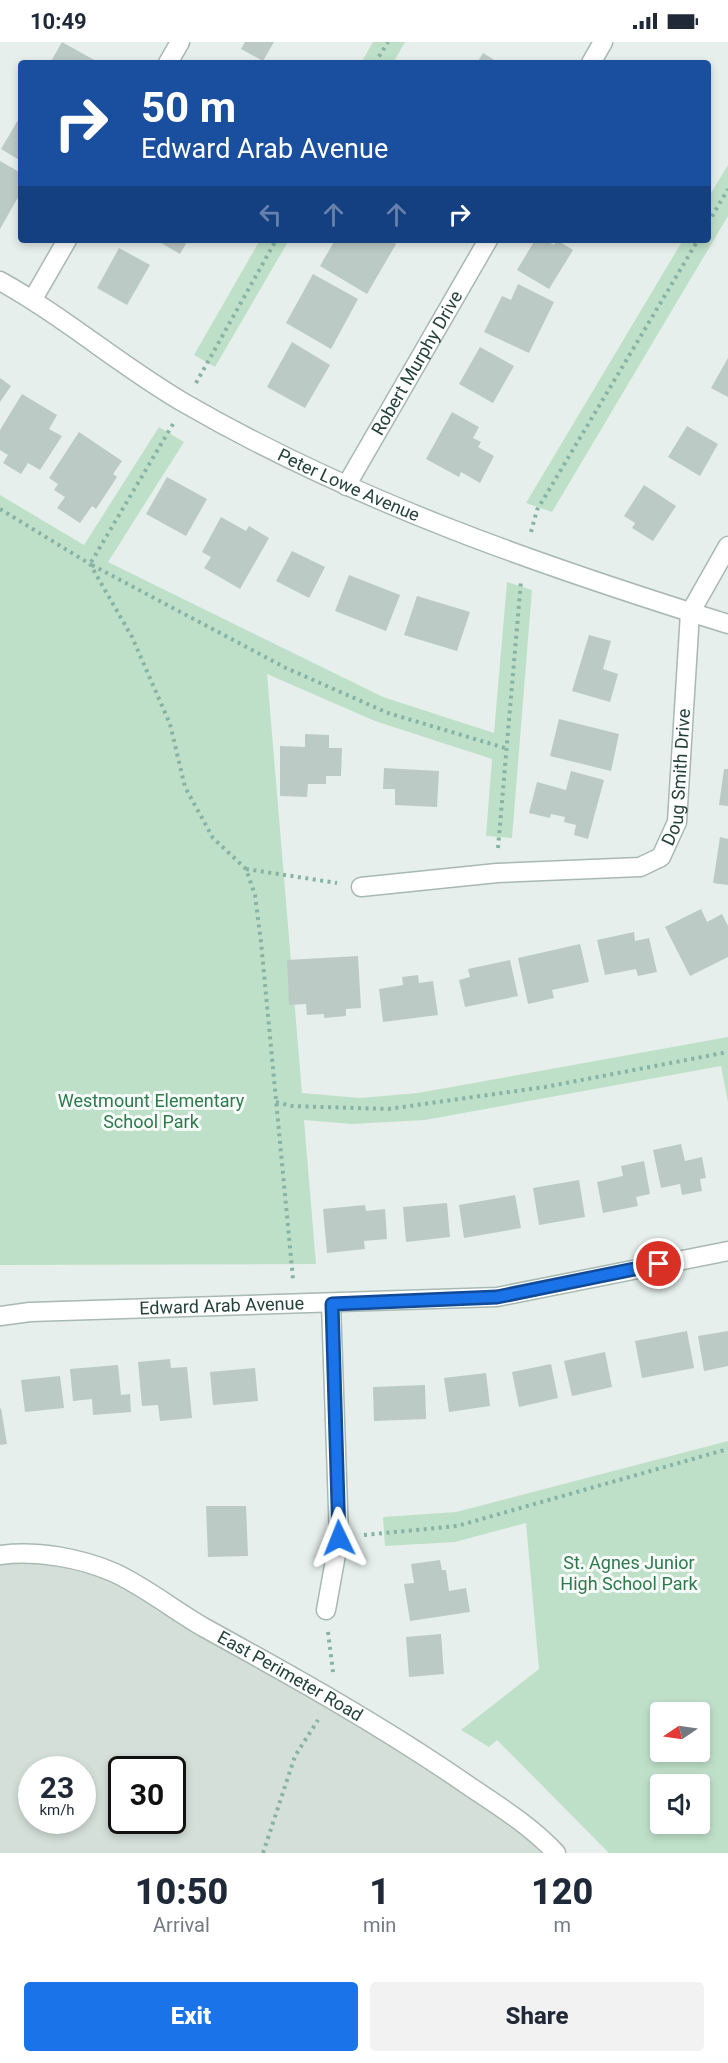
<!DOCTYPE html>
<style>
body{margin:0;font-family:Roboto,sans-serif;background:#f2f2f3;color:#1f2937;height:100vh;display:flex;flex-direction:column;font-size:22px;white-space:nowrap}
*{box-sizing:border-box;margin:0}
p{font-size:20px;color:#747a83}
.icon{flex:none;width:33px;height:33px;fill:none;stroke:currentColor;stroke-width:2;stroke-linecap:round;stroke-linejoin:round}
.map{position:relative;height:1811px;overflow:hidden}
.sheet{display:flex;flex-direction:column;background:#fff;flex:1}
.sheet>*{flex:none}
.top-card{position:absolute;left:18px;top:18px;width:693px;height:183px;border-radius:6px;box-shadow:0 3px 9px #0003;background:#1a4fa0;color:#fff;overflow:hidden}
.needle{width:39px;rotate:257deg}
.controls{position:absolute;left:650px;top:1660px;display:grid;gap:12px}
.controls a{display:grid;place-items:center;width:60px;height:60px;border-radius:6px;background:#fff;box-shadow:0 3px 9px #0003;font-size:30px}
.speed{position:absolute;left:18px;top:1714px;display:flex;gap:12px;font-size:30px;font-weight:700;text-align:center}
.speed>*{display:grid;place-content:center;width:78px;height:78px;border-radius:50%;background:#fff;box-shadow:0 3px 9px #0003;line-height:1}
.speed small{font-size:15px;font-weight:400}
.speed .limit{border:3px solid #111;border-radius:9px;background:#fff;color:#111}
.pin{position:absolute;display:grid;place-items:center;width:51px;height:51px;color:#fff;margin:-26px;border:3px solid #fff;border-radius:50%;box-shadow:0 2px 6px #0007}
.me{position:absolute;width:66px;margin:-33px;rotate:358deg;stroke-linejoin:round;filter:drop-shadow(0 0 4px #0008)}
.turn{display:flex;align-items:center;gap:21px;height:126px;padding:0 24px;font-size:27px}
.turn .icon{width:78px;height:78px;stroke-width:2.5}
.turn b{display:block;font-size:42px;line-height:51px}
.lanes{display:flex;align-items:center;height:57px;padding:0 24px;background:#0003;justify-content:center;gap:30px;direction:ltr}
.lanes .off{opacity:.35}
.eta{display:flex;justify-content:space-evenly;align-items:center;height:102px;text-align:center}
.eta b{font-size:36px;font-weight:800;line-height:42px}
.cta{display:flex;gap:12px;margin-top:auto;padding:12px 24px}
.cta a{flex:1;height:69px;border-radius:6px;background:#1a73e8;color:#fff;font-size:24px;font-weight:800;line-height:69px;text-align:center}
.cta a+a{background:#f2f2f3;color:#1f2937}
.status{display:flex;justify-content:space-between;align-items:center;height:42px;padding:0 30px;background:#fff;direction:ltr}
.status svg{height:16px;fill:currentColor}
.map>svg:first-child{display:block}
.built{fill:#d4dfda;fill-rule:evenodd}
.green{fill:#bfe0c8;fill-rule:evenodd}
.building{fill:#bbcac4}
.lines{fill:none;stroke-linecap:round;stroke-linejoin:round}
.minor-casing{stroke:#a8b8b2;stroke-width:21}
.path{stroke:#86b3a5;stroke-width:4;stroke-dasharray:3 4.5;stroke-linecap:butt}
.minor{stroke:#fff;stroke-width:18}
.route-casing{stroke:#114b97;stroke-width:15}
.route{stroke:#1a73e8;stroke-width:10}
.labels{text-anchor:middle;stroke-width:6;stroke-linejoin:round;paint-order:stroke}
.street-label{font-size:18px;fill:#24423a;stroke:#f7fbf9}
.park-label{font-size:18px;fill:#2d7a4b;stroke:#f7fbf9}
</style>
<div class="status"><b>10:49</b><svg viewBox="0 0 49 12"><path d="M0 12V9h3v3zM5 12V6h3v6zM10 12V3h3v9zM15 12V0h3v12zM26 1h20v11H26zM47 4h2v5h-2z"/></svg></div>
<div class="map">
<svg width="728" height="1811" viewBox="0 0 728 1811">
<rect width="100%" height="100%" fill="#e6efeb"/>
<path class="built" d="M0,1513L115,1531L336,1658L556,1811H0ZM32,1728H82V1779H32ZM122,1728H172V1779H122Z"/>
<g class="green">
<polygon points="373,0 405,0 393,21 361,21"/>
<polygon points="728,123 728,174 552,470 526,461 683,198 708,198 708,156"/>
<polygon points="260,198 289,198 215,325 194,313"/>
<polygon points="159,385 184,400 108,520 383,655 494,691 507,540 532,548 512,796 486,794 492,717 375,679 267,632 302,1051 360,1056 418,1051 728,995 728,1060 721,1024 425,1078 352,1082 304,1078 316,1222 0,1223 0,453 84,503"/>
<path d="M728,1399V1811H609L497,1698L489,1705L461,1688L539,1627L526,1481L455,1500L385,1504L383,1475L456,1470ZM660,1671H699V1710H660ZM660,1743H699V1782H660Z"/>
</g>
<g class="building">
<polygon points="62,0 96,19 95,21 50,21"/>
<polygon points="245,0 274,0 263,19 241,7"/>
<polygon points="483,11 499,21 477,21"/>
<polygon points="21,73 21,119 1,107"/>
<polygon points="0,119 21,131 21,150 0,187"/>
<polygon points="156,198 188,198 180,212"/>
<polygon points="335,198 390,198 396,202 367,252 320,224"/>
<polygon points="535,198 545,198 554,203 557,198 573,208 549,247 517,228"/>
<polygon points="119,206 150,223 127,263 97,246"/>
<polygon points="313,232 358,257 331,307 286,281"/>
<polygon points="518,242 554,260 529,311 484,290 502,254 511,258"/>
<polygon points="292,300 330,323 305,366 267,345"/>
<polygon points="480,305 514,324 493,361 459,342"/>
<polygon points="728,316 728,355 711,346"/>
<polygon points="0,336 11,344 0,360"/>
<polygon points="22,352 57,373 49,387 62,394 40,428 28,421 21,432 3,421 8,413 0,408 0,388"/>
<polygon points="452,370 479,385 473,396 481,400 478,405 494,414 480,441 461,430 459,435 426,417"/>
<polygon points="687,384 718,402 700,434 668,415"/>
<polygon points="79,390 122,419 113,432 117,435 96,467 92,464 80,481 57,466 65,455 54,448 58,442 49,436"/>
<polygon points="167,435 207,457 186,494 146,472"/>
<polygon points="644,443 676,464 653,499 632,486 635,481 624,474"/>
<polygon points="221,475 246,489 249,484 269,496 240,547 204,526 211,515 202,510"/>
<polygon points="292,509 325,525 309,556 276,539"/>
<polygon points="349,533 400,553 386,589 335,569"/>
<polygon points="417,554 470,570 457,609 404,593"/>
<polygon points="589,593 611,599 603,627 618,632 610,660 572,649"/>
<polygon points="559,677 619,692 611,729 550,714"/>
<polygon points="305,692 329,693 329,706 342,706 341,734 326,734 326,742 308,742 307,755 280,754 280,704 305,705"/>
<polygon points="384,726 439,729 437,765 395,763 395,747 383,747"/>
<polygon points="724,727 728,727 728,764 719,763"/>
<polygon points="571,729 604,738 588,797 574,793 576,783 564,780 565,775 551,772 550,776 529,771 537,740 566,748"/>
<polygon points="720,795 728,797 728,843 713,841"/>
<polygon points="701,867 707,880 722,872 728,884 728,915 690,934 665,885"/>
<polygon points="634,890 635,899 649,896 657,930 638,934 636,927 605,933 597,898"/>
<polygon points="580,902 589,940 552,948 554,956 528,962 518,916"/>
<polygon points="358,914 361,966 346,967 346,974 324,976 324,972 307,973 306,962 289,963 287,918"/>
<polygon points="510,918 518,954 465,965 459,938 470,935 468,927"/>
<polygon points="418,933 419,941 433,939 438,973 383,980 379,947 403,943 402,935"/>
<polygon points="681,1102 685,1119 702,1115 706,1136 700,1137 702,1149 682,1153 680,1142 661,1146 653,1108"/>
<polygon points="644,1119 650,1152 636,1155 638,1164 603,1171 597,1140 623,1134 621,1124"/>
<polygon points="579,1138 585,1175 539,1183 533,1146"/>
<polygon points="515,1153 521,1186 464,1196 459,1163"/>
<polygon points="447,1161 450,1195 406,1200 403,1165"/>
<polygon points="365,1163 366,1169 385,1167 387,1197 364,1199 365,1207 327,1211 323,1167"/>
<polygon points="687,1289 694,1326 642,1336 635,1299"/>
<polygon points="728,1289 728,1324 704,1329 698,1294"/>
<polygon points="605,1310 612,1345 572,1354 564,1319"/>
<polygon points="170,1317 171,1326 187,1325 192,1376 160,1379 158,1363 142,1364 138,1320"/>
<polygon points="551,1322 558,1356 519,1365 512,1330"/>
<polygon points="118,1323 121,1353 130,1352 131,1370 93,1373 92,1357 73,1359 70,1327"/>
<polygon points="255,1326 258,1359 213,1363 210,1330"/>
<polygon points="486,1331 490,1364 449,1370 444,1336"/>
<polygon points="60,1334 64,1366 25,1370 21,1338"/>
<polygon points="425,1343 426,1377 374,1379 373,1345"/>
<polygon points="1,1366 7,1402 0,1403 0,1367"/>
<polygon points="206,1464 246,1464 248,1514 208,1515"/>
<polygon points="440,1518 442,1528 446,1528 449,1549 466,1546 470,1570 410,1579 404,1542 414,1541 411,1522"/>
<polygon points="441,1592 444,1632 409,1635 406,1595"/>
</g>
<g class="lines">
<g class="minor-casing">
<g id="minor">
<polyline points="168,21 180,0"/>
<polyline points="591,21 603,0"/>
<path id="s1" d="M0,239C65,275 122,325 186,362C356,460 542,524 728,582"/>
<polyline points="33,257 67,198"/>
<path id="s2" d="M346,444L488,198"/>
<path id="s3" d="M361,845L497,831L640,825L661,815L677,780L690,571L728,504"/>
<path id="s4" d="M0,1274L30,1270L497,1255L728,1209"/>
<path id="s5" d="M0,1513C37,1508 81,1516 115,1531C147,1546 175,1569 205,1586C294,1635 382,1684 466,1742C497,1763 530,1783 556,1811"/>
<polyline points="326,1568 339,1496 331,1262"/>
</g>
</g>
<g class="path">
<polyline points="375,21 388,0"/>
<polyline points="708,181 728,147"/>
<polyline points="196,341 276,198"/>
<polyline points="173,382 90,522 286,626 388,671 505,706"/>
<polyline points="0,467 90,522 132,595 170,682 185,745 213,796 246,827 255,853 261,900 293,1237"/>
<polyline points="531,490 537,468 698,198"/>
<polyline points="498,806 521,539"/>
<polyline points="246,827 337,841"/>
<polyline points="276,1060 292,1064 388,1067 545,1045 728,1010"/>
<polyline points="364,1493 457,1484 728,1407"/>
<polyline points="328,1590 333,1630"/>
<polyline points="263,1811 295,1714 318,1678"/>
</g>
<use href="#minor" class="minor"/>
</g>
<g class="lines">
<g class="route-casing">
<polyline id="route" points="339,1496 332,1262 497,1255 659,1222"/>
</g>
<use href="#route" class="route"/>
</g>
<g class="labels">
<g class="street-label">
<text dy="6" stroke="none"><textPath href="#s2" startOffset="142">Robert Murphy Drive</textPath></text>
<text dy="6" stroke="none"><textPath href="#s1" startOffset="405">Peter Lowe Avenue</textPath></text>
<text dy="6" stroke="none"><textPath href="#s3" startOffset="386">Doug Smith Drive</textPath></text>
<text dy="6" stroke="none"><textPath href="#s4" startOffset="222">Edward Arab Avenue</textPath></text>
<text dy="6" stroke="none"><textPath href="#s5" startOffset="321">East Perimeter Road</textPath></text>
</g>
<g class="park-label">
<text x="151" y="1065">Westmount Elementary<tspan x="151" dy="21">School Park</tspan></text>
<text x="629" y="1527">St. Agnes Junior<tspan x="629" dy="21">High School Park</tspan></text>
</g>
</g>
</svg>
<div class="controls">
<a><svg class="needle" viewBox="-14 -14 28 28"><path d="M0-13l5 13h-10z" fill="#e53935"/><path d="M0 13l5-13h-10z" fill="#747a83"/></svg></a>
<a><svg class="icon" aria-label="sound" viewBox="0 0 24 24"><path d="M4 9h4l5-4v14l-5-4H4zM17 9q2 3 0 6"/></svg></a>
</div>
<div class="speed"><div>23<small>km/h</small></div><div class="limit">30</div></div>
<div class="pin" style="left:659px;top:1222px;background:#d93025"><svg class="icon" aria-label="arrive" viewBox="0 0 24 24"><path d="M6 21V4h12l-3 4 3 4H6"/></svg></div>
<svg class="me" style="left:339px;top:1496px" viewBox="-20 -20 40 40"><path d="M0-17L14 15 0 8-14 15z" fill="#1a73e8" stroke="#fff" stroke-width="4"/></svg>
<div class="top-card">
<div class="turn"><svg class="icon" aria-label="right" viewBox="0 0 24 24"><path d="M7 20v-9h11M14 6l5 5-5 5"/></svg><div><b>50 m</b>Edward Arab Avenue</div></div>
<div class="lanes"><svg class="icon off" aria-label="left" viewBox="0 0 24 24"><path d="M17 20v-9H6M10 6l-5 5 5 5"/></svg><svg class="icon off" aria-label="ahead" viewBox="0 0 24 24"><path d="M12 20V5M6 11l6-6 6 6"/></svg><svg class="icon off" aria-label="ahead" viewBox="0 0 24 24"><path d="M12 20V5M6 11l6-6 6 6"/></svg><svg class="icon" aria-label="right" viewBox="0 0 24 24"><path d="M7 20v-9h11M14 6l5 5-5 5"/></svg></div>
</div>
</div>
<section class="sheet">
<div class="eta">
<div><b>10:50</b><p>Arrival</p></div>
<div><b>1</b><p>min</p></div>
<div><b>120</b><p>m</p></div>
</div>
<div class="cta"><a>Exit</a><a>Share</a></div>
</section>
